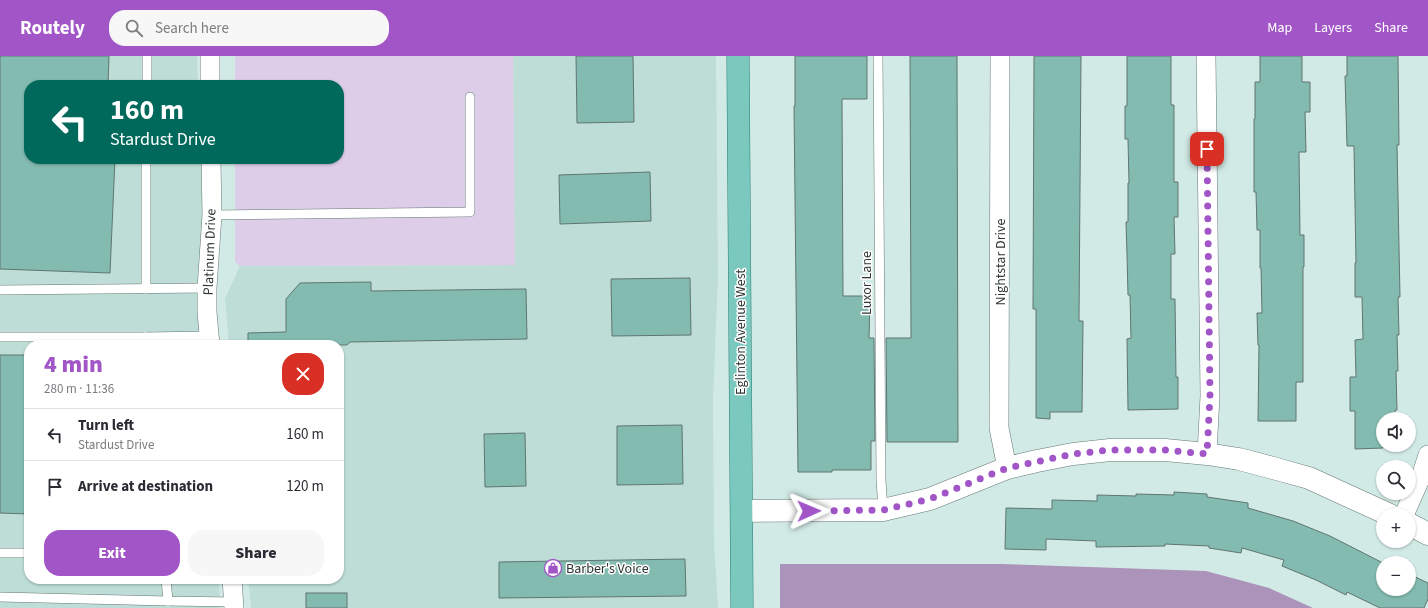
<!DOCTYPE html>
<meta charset="utf-8">
<style>
body{margin:0;font-family:"Source Sans 3",sans-serif;background:#f7f7f7;color:#2b2b33;height:100vh;display:flex;flex-direction:column;font-size:15px;white-space:nowrap}
*{box-sizing:border-box;margin:0}
p{font-size:13px;color:#7c7c81}
.icon{flex:none;width:22px;height:22px;fill:none;stroke:currentColor;stroke-width:2;stroke-linecap:round;stroke-linejoin:round}
.map{position:relative;flex:1;overflow:hidden}
.panel{position:absolute;left:24px;top:284px;width:320px;height:244px;display:flex;flex-direction:column;background:#fff;border-radius:16px;box-shadow:0 1px 3px #0004}
.panel>*{flex:none}
.hud{position:absolute;left:24px;top:24px;width:320px;height:84px;border-radius:16px;box-shadow:0 1px 3px #0004;background:#00695c;color:#fff;overflow:hidden}
.buttons{position:absolute;left:1376px;top:356px;display:grid;gap:8px}
.buttons a{display:grid;place-items:center;width:40px;height:40px;border-radius:50%;background:#fff;box-shadow:0 1px 3px #0004;font-size:20px}
.pin{position:absolute;display:grid;place-items:center;width:34px;height:34px;color:#fff;margin:-17px;border-radius:8px;box-shadow:0 2px 6px #0006}
.me{position:absolute;width:44px;margin:-22px;rotate:89deg;stroke-linejoin:round;filter:drop-shadow(0 0 3px #0008)}
.turn{display:flex;align-items:center;gap:14px;height:84px;padding:0 20px;font-size:18px}
.turn .icon{width:52px;height:52px;stroke-width:2.5}
.turn b{display:block;font-size:28px;line-height:34px}
.round{display:grid;place-items:center;flex:none;width:42px;height:42px;border-radius:16px;background:#f7f7f7}
.head{display:flex;align-items:center;justify-content:space-between;height:68px;padding:0 20px}
h1{font-size:24px;font-weight:800;line-height:30px;color:#a155c7}
.button{display:flex;gap:8px;margin-top:auto;padding:8px 20px}
.button a{flex:1;height:46px;border-radius:16px;background:#a155c7;color:#fff;font-size:16px;font-weight:800;line-height:46px;text-align:center}
.button a+a{background:#f7f7f7;color:#2b2b33}
ul{padding:0;list-style:none}
li{display:flex;align-items:center;gap:12px;height:52px;padding:0 20px;border-top:1px solid #e1e1e2}
li div{flex:1}
li b{display:block;font-size:15px}
li em{font-style:normal}
header{display:flex;align-items:center;gap:24px;box-sizing:border-box;height:56px;padding:0 20px;background:#a155c7;color:#fff}
header strong{font-size:19px}
nav{display:flex;gap:22px;margin-inline-start:auto;font-size:14px}
.search{width:280px;height:36px;background:#f7f7f7;display:flex;align-items:center;gap:10px;box-sizing:border-box;padding:0 14px;border-radius:16px;color:#7c7c81;font-size:15px}
.map>svg:first-child{display:block}
.built{fill:#beddd7}
.green{fill:#decde8}
.forest{fill:#ab93b9}
.building{fill:#83bbb0;stroke:#607571}
.lines{fill:none;stroke-linecap:round;stroke-linejoin:round}
.service-casing{stroke:#637874;stroke-width:10}
.minor-casing{stroke:#637874;stroke-width:20}
.tertiary-casing{stroke:#637874;stroke-width:23}
.primary-casing{stroke:#267e72;stroke-width:23}
.service{stroke:#fff;stroke-width:9}
.minor{stroke:#fff;stroke-width:19}
.tertiary{stroke:#fff;stroke-width:22}
.primary{stroke:#7ac8be;stroke-width:22}
.route{stroke:#a155c7;stroke-width:7;stroke-dasharray:0 12.6}
.labels{text-anchor:middle;stroke-width:3;stroke-linejoin:round;paint-order:stroke}
.street-label{font-size:14px;fill:#2d3634;stroke:#fff}
.poi-label{font-size:14px;fill:#2d3634;stroke:#fff;text-anchor:start}
</style>
<header>
<strong>Routely</strong>
<div class="search"><svg class="icon" aria-label="search" viewBox="0 0 24 24"><circle cx="10" cy="10" r="6"/><path d="M15 15l6 6"/></svg>Search here</div>
<nav><a>Map</a><a>Layers</a><a>Share</a></nav>
</header>
<div class="map">
<svg width="1428" height="552" viewBox="0 0 1428 552">
<rect width="100%" height="100%" fill="#d2eae5"/>
<g class="built">
<polygon points="0,0 197,0 198,29 29,29 29,103 201,103 209,289 29,289 29,523 219,523 220,552 0,552"/>
<polygon points="513,0 716,0 718,221 713,344 714,486 718,552 251,552 248,523 339,523 339,289 229,289 225,243 240,210 514,209"/>
</g>
<polygon class="green" points="235,0 513,0 515,209 240,210 235,206 235,103 339,103 339,29 235,29"/>
<polygon class="forest" points="780,508 1001,508 1206,515 1269,532 1313,552 780,552"/>
<g class="building">
<polygon points="0,0 109,0 108,29 29,29 29,103 115,103 110,217 0,213"/>
<polygon points="576,0 633,0 634,66 577,67"/>
<polygon points="795,0 867,0 867,43 842,43 843,240 870,240 869,282 874,282 875,385 871,385 871,414 832,414 832,416 798,416 794,50 795,50"/>
<polygon points="910,0 957,0 958,386 887,386 886,282 911,282"/>
<polygon points="1034,0 1081,0 1079,265 1083,265 1082,356 1050,356 1050,363 1036,362 1036,253 1033,253"/>
<polygon points="1127,0 1171,0 1171,49 1174,49 1174,126 1178,126 1178,161 1174,161 1175,198 1171,198 1171,243 1175,243 1176,321 1178,321 1178,353 1128,354 1127,283 1131,282 1130,239 1128,239 1127,199 1126,166 1128,166 1128,127 1129,127 1128,83 1125,83 1125,50 1127,50"/>
<polygon points="1260,0 1302,0 1302,26 1310,26 1310,56 1305,56 1306,96 1299,96 1300,179 1304,179 1304,211 1303,211 1303,326 1296,326 1296,365 1258,365 1259,289 1258,289 1257,257 1262,257 1261,212 1260,212 1260,174 1257,174 1256,136 1254,136 1254,63 1255,63 1255,26 1260,26"/>
<polygon points="1347,0 1398,0 1399,89 1397,89 1400,241 1398,241 1399,279 1397,279 1398,315 1396,315 1397,354 1395,354 1395,363 1383,363 1383,392 1355,393 1355,355 1350,355 1350,321 1356,321 1355,284 1363,283 1362,241 1355,241 1355,207 1356,207 1354,90 1347,90 1345,20 1347,20"/>
<polygon points="650,116 651,165 560,168 559,119"/>
<polygon points="690,222 691,279 612,280 611,223"/>
<polygon points="371,226 371,235 526,233 527,283 350,286 347,289 248,289 248,277 286,276 286,243 300,227"/>
<polygon points="0,299 29,299 29,458 0,457"/>
<polygon points="682,369 683,428 617,429 617,370"/>
<polygon points="525,377 526,430 485,431 484,378"/>
<polygon points="1174,436 1207,438 1207,441 1248,447 1248,452 1293,465 1330,480 1383,507 1383,533 1409,533 1409,518 1428,527 1428,543 1424,552 1380,552 1347,536 1346,539 1316,524 1282,510 1284,504 1242,492 1241,497 1209,492 1209,490 1165,488 1165,490 1096,491 1096,485 1046,483 1046,494 1005,493 1006,452 1052,453 1052,444 1097,445 1097,439 1136,440 1136,438 1174,439"/>
<polygon points="685,503 686,540 499,542 499,506"/>
<rect x="306" y="537" width="41" height="15"/>
</g>
<g class="lines">
<g class="service-casing">
<g id="service">
<polyline points="878,0 881,424 883,454"/>
<polyline points="147,29 147,0"/>
<polyline points="212,159 470,156 470,41"/>
<polyline points="146,233 146,103"/>
<polyline points="0,234 207,232"/>
<polyline points="0,281 145,281"/>
<polyline points="146,289 145,281 209,280"/>
<polyline points="0,497 29,497"/>
<polyline points="166,523 168,545 234,546"/>
<polyline points="0,541 168,545"/>
</g>
</g>
<g class="minor-casing">
<g id="minor">
<polyline points="210,0 210,29"/>
<polyline points="1000,0 999,372 1007,412"/>
<polyline points="1206,0 1210,340 1207,398"/>
<polyline points="210,289 207,256 207,232 212,159 211,103"/>
<polyline points="1404,459 1421,421 1428,399"/>
<polyline points="232,523 234,552"/>
</g>
</g>
<g class="tertiary-casing">
<g id="tertiary">
<polyline points="742,455 883,454 930,443 1007,412 1037,405 1073,398 1110,394 1165,394 1207,398 1239,403 1273,412 1309,422 1390,459"/>
<polyline points="1409,468 1428,478"/>
</g>
</g>
<g class="primary-casing">
<polyline id="primary" points="738,0 742,552"/>
</g>
<use href="#service" class="service"/>
<use href="#minor" class="minor"/>
<use href="#tertiary" class="tertiary"/>
<use href="#primary" class="primary"/>
</g>
<g class="lines">
<polyline class="route" points="809,455 883,454 930,443 1007,412 1073,398 1110,394 1165,394 1207,398 1210,340 1207,93"/>
</g>
<defs>
<g id="shop-ring" transform="scale(0.9)"><circle r="9.5" fill="#fff" stroke="#a155c7" stroke-width="1.5"/><path d="M-5-2.5h2.3a2.7 3.5 0 0 1 5.4 0H5L5.5 6h-11ZM-1.5-2.5h3a1.5 2.3 0 0 0-3 0Z" fill="#a155c7"/></g>
</defs>
<g fill-rule="evenodd">
<use href="#shop-ring" x="553" y="512"/>
</g>
<g class="labels">
<g class="street-label">
<text transform="translate(209 196) rotate(-88)" y="5">Platinum Drive</text>
<text transform="translate(1000 206) rotate(-90)" y="5">Nightstar Drive</text>
<text transform="translate(866 227) rotate(-90)" y="5">Luxor Lane</text>
<text transform="translate(740 276) rotate(-90)" y="5">Eglinton Avenue West</text>
</g>
<g class="poi-label">
<text x="566" y="517">Barber's Voice</text>
</g>
</g>
</svg>
<div class="buttons">
<a><svg class="icon" aria-label="sound" viewBox="0 0 24 24"><path d="M4 9h4l5-4v14l-5-4H4zM17 9q2 3 0 6"/></svg></a>
<a><svg class="icon" aria-label="search" viewBox="0 0 24 24"><circle cx="10" cy="10" r="6"/><path d="M15 15l6 6"/></svg></a>
<a>+</a>
<a>−</a>
</div>
<div class="pin" style="left:1207px;top:93px;background:#d93025"><svg class="icon" aria-label="arrive" viewBox="0 0 24 24"><path d="M6 21V4h12l-3 4 3 4H6"/></svg></div>
<svg class="me" style="left:809px;top:455px" viewBox="-20 -20 40 40"><path d="M0-17L14 15 0 8-14 15z" fill="#a155c7" stroke="#fff" stroke-width="4"/></svg>
<div class="hud">
<div class="turn"><svg class="icon" aria-label="left" viewBox="0 0 24 24"><path d="M17 20v-9H6M10 6l-5 5 5 5"/></svg><div><b>160 m</b>Stardust Drive</div></div>
</div>
<section class="panel">
<div class="head"><div><h1>4 min</h1><p>280 m · 11:36</p></div><a class="round" style="background:#d93025;color:#fff"><svg class="icon" aria-label="close" viewBox="0 0 24 24"><path d="M6 6l12 12M18 6L6 18"/></svg></a></div>
<ul>
<li><svg class="icon" aria-label="left" viewBox="0 0 24 24"><path d="M17 20v-9H6M10 6l-5 5 5 5"/></svg><div><b>Turn left</b><p>Stardust Drive</p></div><em>160 m</em></li>
<li><svg class="icon" aria-label="arrive" viewBox="0 0 24 24"><path d="M6 21V4h12l-3 4 3 4H6"/></svg><div><b>Arrive at destination</b></div><em>120 m</em></li>
</ul>
<div class="button"><a>Exit</a><a>Share</a></div>
</section>
</div>
